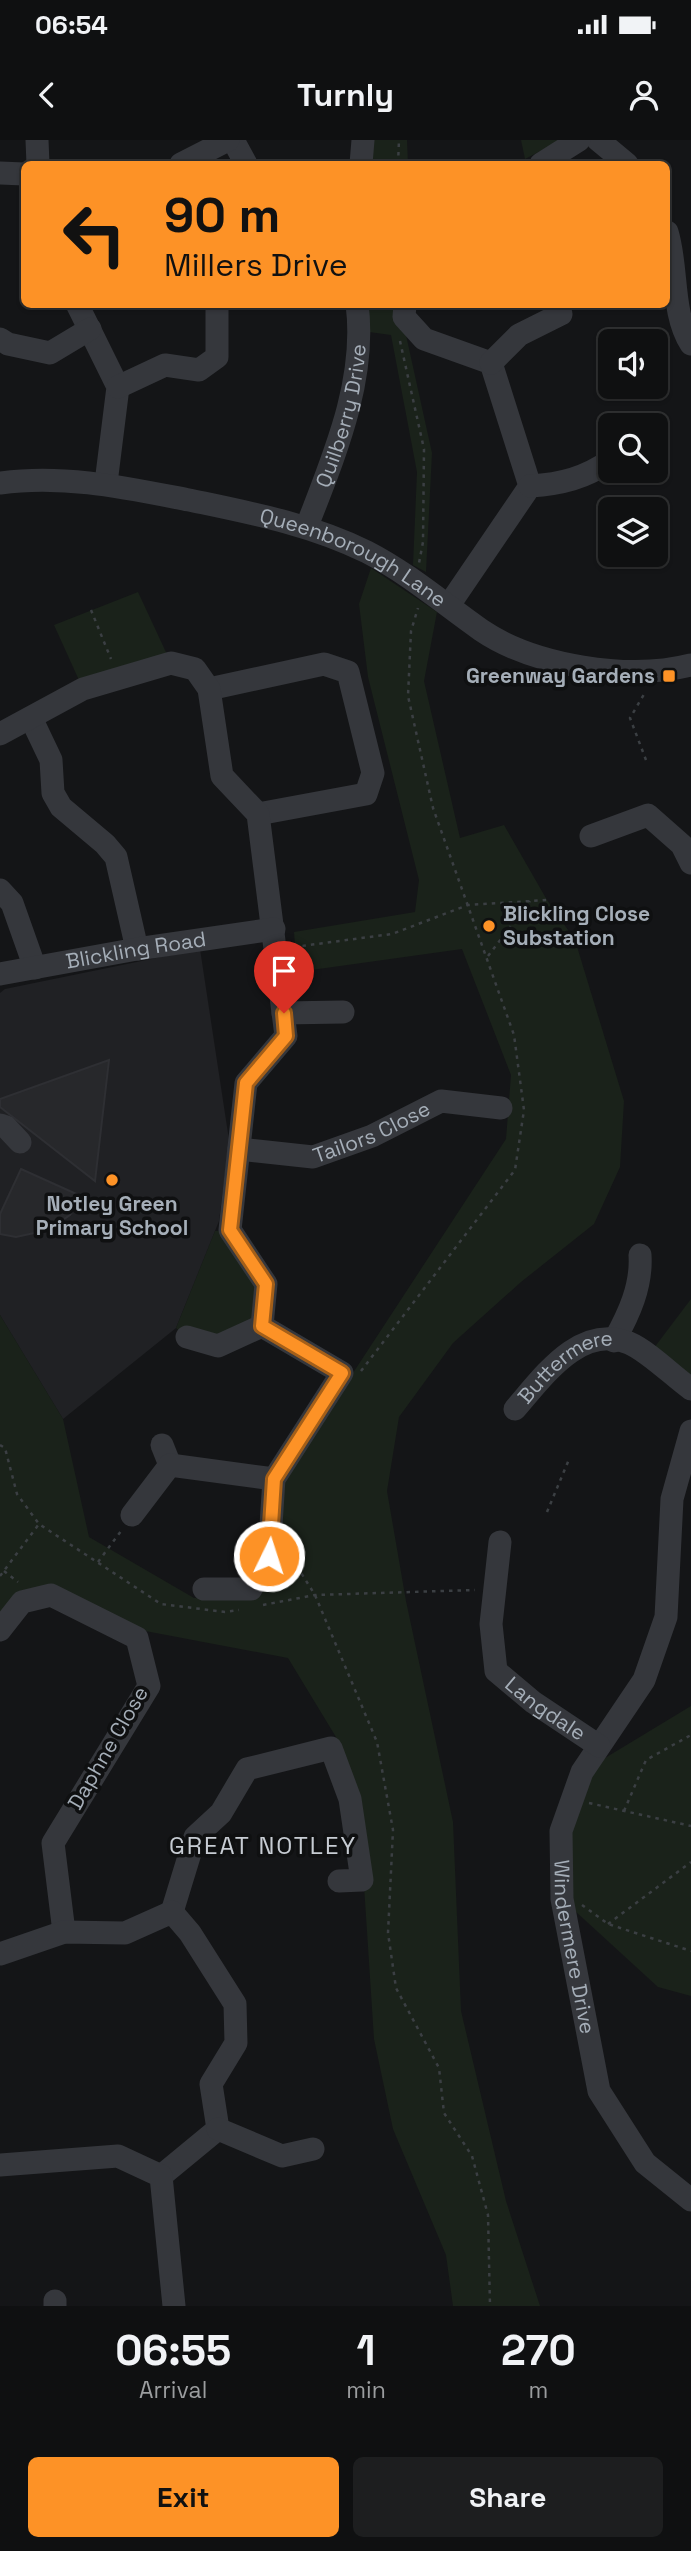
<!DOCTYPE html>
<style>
body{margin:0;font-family:"Space Grotesk",sans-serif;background:#1d1e1f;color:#f1f3f6;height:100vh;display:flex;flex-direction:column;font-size:26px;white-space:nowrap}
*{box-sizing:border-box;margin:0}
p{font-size:23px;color:#9b9d9f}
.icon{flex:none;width:38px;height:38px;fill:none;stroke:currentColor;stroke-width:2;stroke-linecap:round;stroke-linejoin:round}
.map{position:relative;height:2166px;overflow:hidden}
.sheet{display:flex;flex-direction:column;background:#0f1011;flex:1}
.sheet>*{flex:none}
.top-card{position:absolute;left:21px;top:21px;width:649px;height:147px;border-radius:10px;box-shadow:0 2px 5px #0004,0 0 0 2px #2f3031;background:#fd9226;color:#111;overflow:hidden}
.fabs{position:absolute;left:598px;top:189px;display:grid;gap:14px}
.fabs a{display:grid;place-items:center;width:70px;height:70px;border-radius:10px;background:#0f1011;box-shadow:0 2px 5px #0004,0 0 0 2px #2f3031;font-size:35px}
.pin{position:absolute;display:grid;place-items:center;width:60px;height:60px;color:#fff;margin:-72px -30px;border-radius:50% 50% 50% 0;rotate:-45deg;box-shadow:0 0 7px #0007}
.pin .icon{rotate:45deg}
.me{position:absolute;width:77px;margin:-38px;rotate:4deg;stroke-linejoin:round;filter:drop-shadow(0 0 5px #0008)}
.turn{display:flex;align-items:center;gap:24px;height:147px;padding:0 28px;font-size:32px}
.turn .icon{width:91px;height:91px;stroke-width:2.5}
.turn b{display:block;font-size:49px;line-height:60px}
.eta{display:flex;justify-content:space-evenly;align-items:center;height:119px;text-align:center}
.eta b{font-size:42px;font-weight:700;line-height:49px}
.primary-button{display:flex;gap:14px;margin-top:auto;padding:14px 28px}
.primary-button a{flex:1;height:80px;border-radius:10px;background:#fd9226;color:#111;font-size:28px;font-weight:700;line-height:80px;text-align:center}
.primary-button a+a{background:#1d1e1f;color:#f1f3f6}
.status{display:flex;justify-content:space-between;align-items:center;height:49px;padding:0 35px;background:#0f1011;direction:ltr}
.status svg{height:19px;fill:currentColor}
header{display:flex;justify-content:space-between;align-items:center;height:91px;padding:0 28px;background:#0f1011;font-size:32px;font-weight:700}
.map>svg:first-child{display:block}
.built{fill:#202124}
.green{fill:#1a221a}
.building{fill:#27282b;stroke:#2e2f33;stroke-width:2}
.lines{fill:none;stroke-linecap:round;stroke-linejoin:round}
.path{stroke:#3b3f43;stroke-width:2.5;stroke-dasharray:3.5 5;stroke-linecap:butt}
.minor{stroke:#35373c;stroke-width:23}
.route-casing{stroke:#a45f19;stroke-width:18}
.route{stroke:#fd9226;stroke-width:12}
.poi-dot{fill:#fd9226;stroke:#0f1011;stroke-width:2.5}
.labels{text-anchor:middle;stroke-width:7;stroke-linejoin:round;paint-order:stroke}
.street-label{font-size:21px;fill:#a5aeb8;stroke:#0f1011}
.poi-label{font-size:21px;font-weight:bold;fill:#a5aeb8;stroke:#0f1011;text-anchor:end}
.quarter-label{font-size:24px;letter-spacing:2px;fill:#c7ccd3;stroke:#0f1011}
</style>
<div class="status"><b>06:54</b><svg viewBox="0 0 49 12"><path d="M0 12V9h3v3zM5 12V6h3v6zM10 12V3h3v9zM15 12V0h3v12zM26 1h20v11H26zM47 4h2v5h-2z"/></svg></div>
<header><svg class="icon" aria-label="back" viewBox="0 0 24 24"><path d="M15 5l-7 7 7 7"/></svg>Turnly<svg class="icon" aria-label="person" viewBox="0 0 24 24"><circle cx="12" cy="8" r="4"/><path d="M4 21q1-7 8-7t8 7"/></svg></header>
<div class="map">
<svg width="691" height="2166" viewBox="0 0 691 2166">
<rect width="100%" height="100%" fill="#141517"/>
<polygon class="built" points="200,809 229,1000 219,1081 176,1188 63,1279 0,1175 0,853 5,849"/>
<g class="green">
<polygon points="365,0 407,0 408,24 364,24"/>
<polygon points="521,0 562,0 525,19"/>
<polygon points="366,165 406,165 404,186 432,313 426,432 413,425 417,332 391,195 369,192"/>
<polygon points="371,428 437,472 424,541 460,698 504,685 547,760 575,800 624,961 620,1027 594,1084 521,1142 453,1203 399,1277 387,1351 406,1461 453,1682 461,1871 506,2061 540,2166 453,2166 446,2115 393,1989 374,1899 358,1653 339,1602 288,1518 140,1490 49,1448 0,1478 0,1175 63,1279 89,1397 194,1458 251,1459 283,1340 506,999 511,935 462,809 297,832 294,792 415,772 419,740 368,537 359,464"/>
<polygon points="138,452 171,523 83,549 54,485"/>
<polygon points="230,1090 266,1144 262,1186 218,1206 187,1197 176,1188 215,1091"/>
<polygon points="691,1159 691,1236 654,1208"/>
<polygon points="691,1566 691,1856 658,1847 562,1759 561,1691 582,1632"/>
</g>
<g class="building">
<polygon points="109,920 95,1041 0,967 0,959"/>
<polygon points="21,1029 83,1057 70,1075 48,1090 16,1097 0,1094 0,1074"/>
</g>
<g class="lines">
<g class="path">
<polyline points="398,24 399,0"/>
<polyline points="400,201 424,309 423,402 419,423"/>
<polyline points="91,470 111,519"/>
<polyline points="646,620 630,578 646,551"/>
<polyline points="294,807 392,794 468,765 547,760"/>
<polyline points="488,816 530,761"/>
<polyline points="361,1231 515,1030 524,970 514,895 433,668 408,556 411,491 418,468"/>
<polyline points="0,1305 5,1308 17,1354 39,1384 161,1464 225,1472 239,1470"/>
<polyline points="547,1372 570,1317"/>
<polyline points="288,1412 315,1455 377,1602 393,1690 388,1793 396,1848 439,1928 444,1973 472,2016 488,2075 490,2166"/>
<polyline points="98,1422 121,1391"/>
<polyline points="4,1431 18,1442"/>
<polyline points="0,1436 39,1384"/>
<polyline points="263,1465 315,1455 475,1450"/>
<polyline points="589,1663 691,1686"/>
<polyline points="624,1671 646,1620 691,1595"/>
<polyline points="582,1765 608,1784 691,1811"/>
<polyline points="608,1784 691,1722"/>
</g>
<g class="minor">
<polyline points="37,0 38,24"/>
<polyline points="233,0 246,24"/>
<polyline points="598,0 627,24"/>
<polyline points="181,24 228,0"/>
<polyline points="361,24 363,0"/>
<polyline points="541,24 579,0"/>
<polyline points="0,33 24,34"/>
<path d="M667,92C678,127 671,173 691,204"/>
<polyline points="77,164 118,247 106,343"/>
<polyline points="405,164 404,177 424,199 491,223 530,346 449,465"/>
<polyline points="0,199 8,204 50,213 90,189"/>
<polyline points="491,223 519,195 561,174"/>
<polyline points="118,247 165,225 199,230 217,217 217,164"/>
<path id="s1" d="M0,343C64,334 127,348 189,360C251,373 310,384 367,412C408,433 444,464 481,490C534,526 629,541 691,525"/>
<path d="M530,346C562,344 585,338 611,320"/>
<path id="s2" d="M307,386C334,316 367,240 357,164"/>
<polyline points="209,549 324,524 348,532 373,633 366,654 258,674"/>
<polyline points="31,578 51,620 53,653 61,667 105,704 116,717 137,809"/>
<polyline points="0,594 83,549 171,523 195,529 209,549 222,636 258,674 286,896 246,943 230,1090 266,1144 262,1186 218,1206 187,1197"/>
<polyline points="591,696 648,675 682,705 691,723"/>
<polyline points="0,750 12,763 35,828"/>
<path id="s3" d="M0,834L137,809L274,789"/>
<polyline points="283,873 343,872"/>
<polyline points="0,985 6,987 20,1002"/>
<path id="s4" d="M239,1009L313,1017L372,996L441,961L501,968"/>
<path d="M614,1201C629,1174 642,1146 640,1115"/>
<path id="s5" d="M515,1269C543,1237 580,1183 629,1203C648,1211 674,1237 691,1249"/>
<path id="s6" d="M691,1291L672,1359L666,1477L644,1540L582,1632L561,1691L562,1759L599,1951L645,2023L691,2060"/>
<polyline points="162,1305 170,1325"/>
<polyline points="132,1375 170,1325 274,1339"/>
<path id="s7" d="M500,1402L491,1484L496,1531L533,1562L599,1606"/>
<polyline points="204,1449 251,1449 269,1416 274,1339 342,1233 262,1186"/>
<polyline points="0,1490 22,1462 51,1455 137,1498 149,1546 53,1703 64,1792"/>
<polyline points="172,1772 195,1697 221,1673 247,1629 331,1608 350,1659 362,1740 339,1741"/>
<polyline points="0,1814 64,1792 125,1793 172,1772 190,1793 235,1864 236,1903 211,1944 218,1989 161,2036"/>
<polyline points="218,1989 282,2016 313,2009"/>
<polyline points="0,2025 118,2016 161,2036 174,2166"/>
<polyline points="55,2161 55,2166"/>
</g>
</g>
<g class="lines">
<g class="route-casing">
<polyline id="route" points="269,1416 274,1339 342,1233 262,1186 266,1144 230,1090 246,943 286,896 284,873"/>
</g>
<use href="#route" class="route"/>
</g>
<g class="poi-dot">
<rect x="662" y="529" width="14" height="14" rx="3.5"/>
<circle cx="489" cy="786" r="7"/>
<circle cx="112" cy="1040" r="7"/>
</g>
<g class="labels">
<g class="street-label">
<text dy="7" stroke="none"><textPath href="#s2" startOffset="116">Quilberry Drive</textPath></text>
<text dy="7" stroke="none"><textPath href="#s1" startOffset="366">Queenborough Lane</textPath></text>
<text dy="7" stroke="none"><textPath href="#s3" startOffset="138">Blickling Road</textPath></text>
<text dy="7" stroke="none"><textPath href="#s4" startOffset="138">Tailors Close</textPath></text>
<text dy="7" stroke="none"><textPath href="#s5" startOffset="68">Buttermere</textPath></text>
<text dy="7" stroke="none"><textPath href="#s7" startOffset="192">Langdale</textPath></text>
<text transform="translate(108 1608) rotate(-60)" y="7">Daphne Close</text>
<text dy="7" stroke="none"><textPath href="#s6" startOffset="546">Windermere Drive</textPath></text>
</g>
<g class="poi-label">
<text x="655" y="543">Greenway Gardens</text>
<text x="503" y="781" text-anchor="start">Blickling Close<tspan x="503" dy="24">Substation</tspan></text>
<text x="112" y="1071" text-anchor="middle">Notley Green<tspan x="112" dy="24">Primary School</tspan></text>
</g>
<g class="quarter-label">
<text x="263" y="1714">GREAT NOTLEY</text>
</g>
</g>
</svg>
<div class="fabs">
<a><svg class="icon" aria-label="sound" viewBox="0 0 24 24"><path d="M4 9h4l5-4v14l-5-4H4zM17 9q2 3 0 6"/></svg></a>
<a><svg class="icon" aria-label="search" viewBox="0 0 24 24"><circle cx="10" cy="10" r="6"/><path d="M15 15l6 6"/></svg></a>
<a><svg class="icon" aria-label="layers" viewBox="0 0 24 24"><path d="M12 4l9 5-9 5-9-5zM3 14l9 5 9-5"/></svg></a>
</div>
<div class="pin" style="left:284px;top:873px;background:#d93025"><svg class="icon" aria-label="arrive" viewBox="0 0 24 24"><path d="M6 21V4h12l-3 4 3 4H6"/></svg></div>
<svg class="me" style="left:269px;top:1416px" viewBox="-20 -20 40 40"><circle r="17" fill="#fd9226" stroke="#fff" stroke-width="3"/><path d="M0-11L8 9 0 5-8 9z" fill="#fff"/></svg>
<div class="top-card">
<div class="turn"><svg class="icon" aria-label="left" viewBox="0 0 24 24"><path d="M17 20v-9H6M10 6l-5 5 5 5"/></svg><div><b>90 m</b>Millers Drive</div></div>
</div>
</div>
<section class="sheet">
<div class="eta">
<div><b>06:55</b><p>Arrival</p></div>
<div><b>1</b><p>min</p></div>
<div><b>270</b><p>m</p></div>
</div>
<div class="primary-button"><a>Exit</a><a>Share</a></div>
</section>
